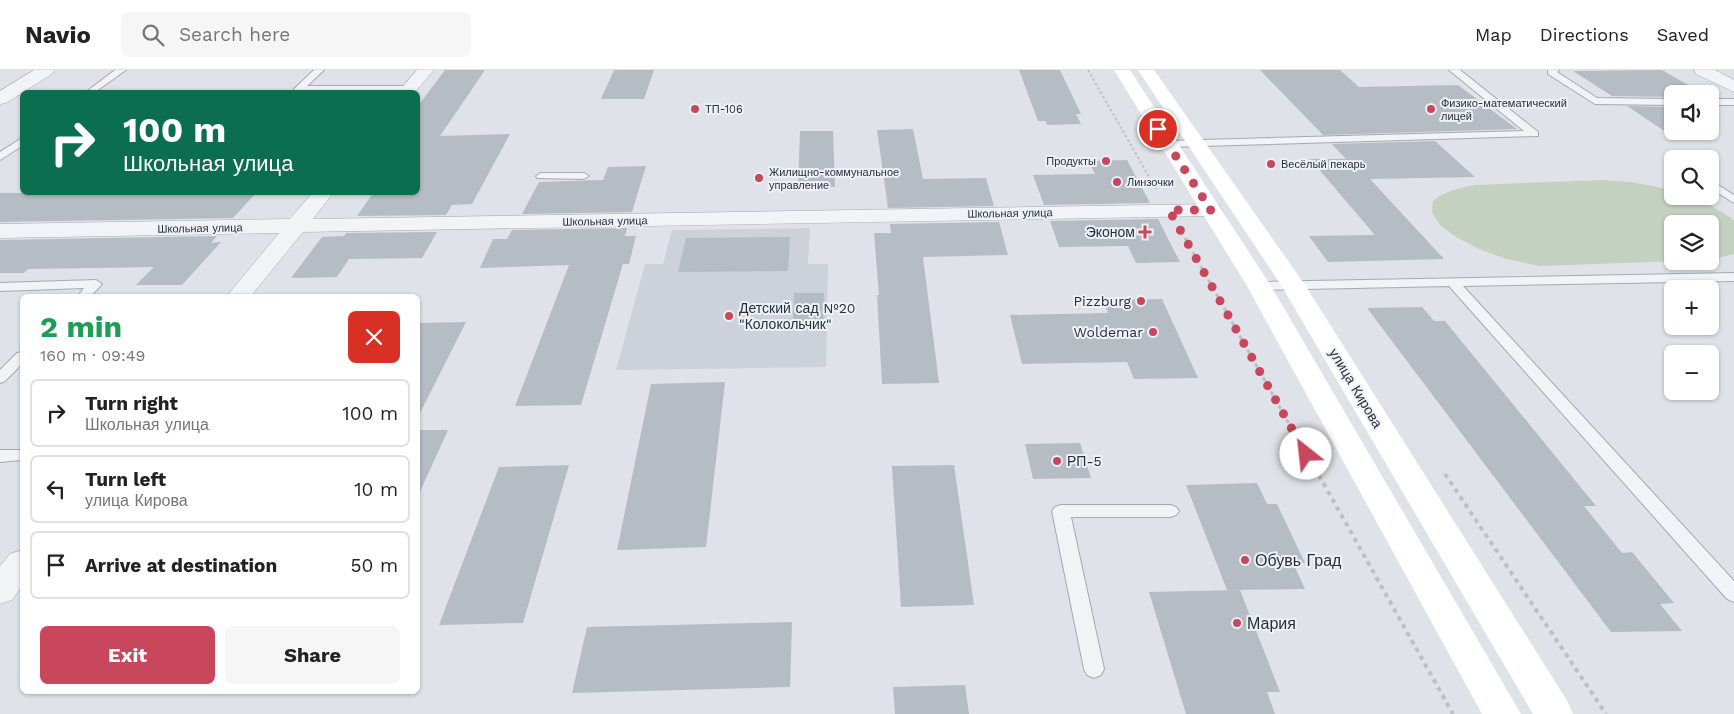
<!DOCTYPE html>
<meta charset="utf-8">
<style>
body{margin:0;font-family:"Work Sans",sans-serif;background:#f6f6f6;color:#222;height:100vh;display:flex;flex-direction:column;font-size:19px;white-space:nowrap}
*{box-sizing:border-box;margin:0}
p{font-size:16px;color:#767676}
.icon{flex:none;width:28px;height:28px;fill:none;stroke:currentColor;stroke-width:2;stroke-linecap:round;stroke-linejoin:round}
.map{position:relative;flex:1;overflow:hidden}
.panel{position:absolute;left:20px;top:224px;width:400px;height:400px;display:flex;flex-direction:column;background:#fff;border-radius:8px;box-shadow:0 1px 4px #0004}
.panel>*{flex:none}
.banner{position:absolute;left:20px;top:20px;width:400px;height:105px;border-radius:8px;box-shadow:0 1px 4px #0004;background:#0b6e4f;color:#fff;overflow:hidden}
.fabs{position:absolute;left:1664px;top:15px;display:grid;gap:10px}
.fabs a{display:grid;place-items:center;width:55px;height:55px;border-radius:8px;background:#fff;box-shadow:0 1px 4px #0004;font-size:25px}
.pin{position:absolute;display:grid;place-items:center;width:42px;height:42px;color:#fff;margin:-21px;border:2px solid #fff;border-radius:50%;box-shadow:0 1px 5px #0007}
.me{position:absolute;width:55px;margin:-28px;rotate:331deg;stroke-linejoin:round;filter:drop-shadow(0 0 4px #0008)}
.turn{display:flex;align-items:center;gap:18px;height:105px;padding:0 20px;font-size:22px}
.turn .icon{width:65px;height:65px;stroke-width:2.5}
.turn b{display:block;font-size:35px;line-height:42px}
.round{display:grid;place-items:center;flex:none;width:52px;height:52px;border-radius:8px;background:#f6f6f6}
.overview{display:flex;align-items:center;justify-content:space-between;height:85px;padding:0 20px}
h1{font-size:30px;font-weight:700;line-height:38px;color:#1e9e55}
.cta{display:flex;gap:10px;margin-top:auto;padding:10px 20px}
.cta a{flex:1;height:58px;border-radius:8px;background:#c9475d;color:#fff;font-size:20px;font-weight:700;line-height:58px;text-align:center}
.cta a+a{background:#f6f6f6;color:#222}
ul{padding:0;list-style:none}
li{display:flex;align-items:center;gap:15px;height:68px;margin:0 10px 8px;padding:0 10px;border:2px solid #e0e0e0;border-radius:8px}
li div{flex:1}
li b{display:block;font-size:19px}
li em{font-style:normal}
header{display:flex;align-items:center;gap:30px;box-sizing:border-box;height:70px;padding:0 25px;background:#fff;border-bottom:1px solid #e0e0e0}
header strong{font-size:24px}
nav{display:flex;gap:28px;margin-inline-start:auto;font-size:18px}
.search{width:350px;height:45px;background:#f6f6f6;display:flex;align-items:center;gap:12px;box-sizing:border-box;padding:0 18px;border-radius:8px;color:#767676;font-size:19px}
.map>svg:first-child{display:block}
.built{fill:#cdd1d9}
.green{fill:#c5d1c0}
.building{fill:#b6bcc4}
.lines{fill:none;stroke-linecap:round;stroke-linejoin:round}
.service-casing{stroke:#a4a9b2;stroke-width:2}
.minor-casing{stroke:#a4a9b2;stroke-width:1}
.path-far2{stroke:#bdc0c6;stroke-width:2;stroke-dasharray:2.5 2.5;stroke-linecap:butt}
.path-far1{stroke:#bdc0c6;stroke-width:3;stroke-dasharray:4 4;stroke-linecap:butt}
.path{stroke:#bdc0c6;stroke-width:4;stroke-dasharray:4.5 4.5;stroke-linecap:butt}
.service{fill:#f1f3f6;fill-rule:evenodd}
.minor{fill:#f1f3f6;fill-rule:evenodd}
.secondary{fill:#fff;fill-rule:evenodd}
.route{stroke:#c9475d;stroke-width:9;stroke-dasharray:0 16.2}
.poi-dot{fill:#c9475d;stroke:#eef1f5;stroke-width:2}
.labels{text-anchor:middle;stroke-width:4;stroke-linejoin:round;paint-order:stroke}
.far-poi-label{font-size:11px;fill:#28303e;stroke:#eef1f5;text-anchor:start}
.far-street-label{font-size:11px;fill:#28303e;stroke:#eef1f5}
.poi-label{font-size:14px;fill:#28303e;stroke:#eef1f5;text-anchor:end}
.street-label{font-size:14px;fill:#28303e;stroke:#eef1f5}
.near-poi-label{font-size:16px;fill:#28303e;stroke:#eef1f5;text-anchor:start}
</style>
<header>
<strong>Navio</strong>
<div class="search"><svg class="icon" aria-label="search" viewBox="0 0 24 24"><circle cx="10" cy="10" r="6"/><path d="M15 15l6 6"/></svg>Search here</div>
<nav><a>Map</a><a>Directions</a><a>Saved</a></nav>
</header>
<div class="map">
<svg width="1734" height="644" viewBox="0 0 1734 644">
<rect width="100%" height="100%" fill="#dfe2e8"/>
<polygon class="built" points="810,158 808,194 828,194 826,297 616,300 645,194 663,194 672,160"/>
<path class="green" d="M1603,110C1627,111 1649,114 1672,121V126C1698,126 1713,136 1734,150V184L1710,190V154H1672V191H1678L1540,196L1506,189L1479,179L1456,167L1440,155L1432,142L1433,131C1446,120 1459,118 1476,115Z"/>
<g class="building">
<polygon points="445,0 485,0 440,66 510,64 472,134 452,135 446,145 357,146 374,122 418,122 418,36"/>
<polygon points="614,0 654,0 644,29 601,29"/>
<polygon points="1019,0 1060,0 1081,44 1076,44 1081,54 1047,55 1046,51 1038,51"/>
<polygon points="1260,0 1340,0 1359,17 1458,15 1517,59 1323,65"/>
<polygon points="1662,0 1704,24 1672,24 1672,27 1612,26 1573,1"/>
<polygon points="1627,36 1672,37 1672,66"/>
<polygon points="913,59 923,109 986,108 994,136 888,138 877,60"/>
<polygon points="800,61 833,61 835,117 798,117"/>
<polygon points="1435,71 1475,107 1370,109 1444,189 1328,192 1309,166 1375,165 1310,89 1346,89 1332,74"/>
<polygon points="1127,90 1150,133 1044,135 1033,105 1095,104 1089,91"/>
<polygon points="646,96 632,142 522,144 539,112 603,110 608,97"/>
<polygon points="257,122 233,148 0,152 0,123"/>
<polygon points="1158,149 1180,192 1136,193 1128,176 1059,177 1050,151"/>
<polygon points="999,152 1008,185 923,187 939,313 882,314 877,225 879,225 874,163 891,163 890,154"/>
<polygon points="627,158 625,166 636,166 629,194 623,194 581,335 515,336 569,195 480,198 493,169 507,169 512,160"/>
<polygon points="437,162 422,188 349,189 337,207 291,208 322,167 344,166 346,163"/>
<polygon points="217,166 211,173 221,172 182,215 136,215 154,197 28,199 24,203 0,203 0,170"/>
<polygon points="790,167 788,201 678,202 686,168"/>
<polygon points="794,223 824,223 823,255 793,256"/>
<polygon points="1162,229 1198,308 1134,309 1127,292 1022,294 1010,245 1108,243 1103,230"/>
<polygon points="1422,237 1434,251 1445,251 1596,436 1584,436 1622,483 1632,482 1674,533 1660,534 1682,561 1611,562 1367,238"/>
<polygon points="466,252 418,347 418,253"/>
<polygon points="725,312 706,477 617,480 651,314"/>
<polygon points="418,360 448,360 418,426"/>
<polygon points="1080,373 1091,408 1033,409 1025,374"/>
<polygon points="569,395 523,553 439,555 499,397"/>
<polygon points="954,395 974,535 901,537 892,396"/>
<polygon points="1257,413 1267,434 1277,434 1305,493 1293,493 1305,519 1227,520 1186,415"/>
<polygon points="1240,520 1280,622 1267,622 1275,644 1186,644 1149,522"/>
<polygon points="792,552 790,617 572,623 587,557"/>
<polygon points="965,615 969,644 895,644 893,617"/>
</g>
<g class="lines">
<g class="service-casing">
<g id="service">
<polygon points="115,0 126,0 95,22 86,22"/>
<polygon points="314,0 324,0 307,16 409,16 414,19 409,22 293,22 294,19"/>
<polygon points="1449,0 1460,0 1538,62 1538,66 1167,77 1162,74 1167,71 1524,61"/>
<polygon points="1548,0 1559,0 1557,2 1597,28 1672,29 1672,35 1595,34 1548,4"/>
<rect x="1710" y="29" width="24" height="6"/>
<polygon points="22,68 22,76 0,90 0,82"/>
<polygon points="541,103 584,103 589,106 584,109 537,108 536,106"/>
<polygon points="1710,110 1734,125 1734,133 1710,118"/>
<polygon points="1734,203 1734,211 1463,216 1734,511 1734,532 1727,529 1449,216 1259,220 1252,216 1259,212"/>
<polygon points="96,210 102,214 91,226 78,226 84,218 0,221 0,213"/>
<polygon points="22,282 22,294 5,311 0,313 0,300 17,283"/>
<polygon points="0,380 22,380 22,390 0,392"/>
<polygon points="1061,435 1170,435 1176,437 1179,441 1176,445 1170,447 1071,447 1104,599 1101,605 1094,608 1087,605 1084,599 1052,441 1055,437"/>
</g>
</g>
<g class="minor-casing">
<g id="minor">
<polygon points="34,0 54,0 52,4 6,33 0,34 0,21"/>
<polygon points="417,0 434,0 415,22 398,22"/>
<polygon points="1694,0 1715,0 1734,10 1734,22 1696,4"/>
<polygon points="313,122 334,122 313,149 1211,134 1219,135 1222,140 1219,145 1211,146 303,162 251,226 227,226 279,163 0,168 0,154 290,149"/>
<polygon points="22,480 22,516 12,530 0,534 0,496 10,484"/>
</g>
</g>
<polyline class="path-far2" points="1088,0 1156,119"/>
<polyline class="path-far1" points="1181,161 1297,368"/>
<g class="path">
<polyline points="1297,366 1453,644"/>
<polyline points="1445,404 1606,644"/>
</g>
<use href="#service" class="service"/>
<use href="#minor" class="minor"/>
<g class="secondary">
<polygon points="1114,0 1130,0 1271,216 1521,644 1482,644 1247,216"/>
<polygon points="1138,0 1154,0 1305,215 1568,632 1573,644 1533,644 1281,215"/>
</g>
</g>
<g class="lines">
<polyline class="route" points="1158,59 1211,140 1169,140 1306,384"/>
</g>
<g class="poi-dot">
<circle cx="695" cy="39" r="5"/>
<circle cx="1431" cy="39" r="5"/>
<circle cx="1106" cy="91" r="5"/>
<circle cx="1271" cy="94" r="5"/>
<circle cx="759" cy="108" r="5"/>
<circle cx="1117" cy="112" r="5"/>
<path d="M1142.5 154.5h5v5h5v5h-5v5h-5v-5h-5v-5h5z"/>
<circle cx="1141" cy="231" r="5"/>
<circle cx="729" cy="246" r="5"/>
<circle cx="1153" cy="262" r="5"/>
<circle cx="1057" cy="391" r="5"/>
<circle cx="1245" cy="490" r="5"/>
<circle cx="1237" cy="553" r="5"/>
</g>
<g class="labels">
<g class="far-poi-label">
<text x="1441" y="37">Физико-математический<tspan x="1441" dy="13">лицей</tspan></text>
<text x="705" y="43">ТП-106</text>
<text x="1096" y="95" text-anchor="end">Продукты</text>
<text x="1281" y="98">Весёлый пекарь</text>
<text x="769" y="106">Жилищно-коммунальное<tspan x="769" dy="13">управление</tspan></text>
<text x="1127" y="116">Линзочки</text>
</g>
<g class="far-street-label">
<text transform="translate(1010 143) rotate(-1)" y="4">Школьная улица</text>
<text transform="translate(605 151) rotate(-1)" y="4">Школьная улица</text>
<text transform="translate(200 158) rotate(-1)" y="4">Школьная улица</text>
</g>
<g class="poi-label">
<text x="1135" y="167">Эконом</text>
<text x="1131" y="236">Pizzburg</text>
<text x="739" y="243" text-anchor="start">Детский сад №20<tspan x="739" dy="16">"Колокольчик"</tspan></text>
<text x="1143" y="267">Woldemar</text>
<text x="1067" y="396" text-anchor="start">РП-5</text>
</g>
<g class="street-label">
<text transform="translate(1356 318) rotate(59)" y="5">улица Кирова</text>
</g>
<g class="near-poi-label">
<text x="1255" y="496">Обувь Град</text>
<text x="1247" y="559">Мария</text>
</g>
</g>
</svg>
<div class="fabs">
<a><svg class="icon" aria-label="sound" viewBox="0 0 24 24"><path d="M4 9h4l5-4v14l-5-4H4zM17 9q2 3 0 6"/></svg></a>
<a><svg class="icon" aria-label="search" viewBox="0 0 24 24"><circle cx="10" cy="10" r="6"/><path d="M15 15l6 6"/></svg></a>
<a><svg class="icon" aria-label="layers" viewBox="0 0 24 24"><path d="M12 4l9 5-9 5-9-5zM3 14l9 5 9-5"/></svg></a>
<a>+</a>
<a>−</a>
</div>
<div class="pin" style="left:1158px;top:59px;background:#d93025"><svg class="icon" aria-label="arrive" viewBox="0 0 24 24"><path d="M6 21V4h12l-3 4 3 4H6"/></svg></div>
<svg class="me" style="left:1306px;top:384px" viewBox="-20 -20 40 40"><circle r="19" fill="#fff"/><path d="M0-13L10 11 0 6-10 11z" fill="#c9475d"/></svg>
<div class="banner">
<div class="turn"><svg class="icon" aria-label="right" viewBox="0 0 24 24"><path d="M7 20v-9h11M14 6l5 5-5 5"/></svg><div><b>100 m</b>Школьная улица</div></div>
</div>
<section class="panel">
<div class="overview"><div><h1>2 min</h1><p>160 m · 09:49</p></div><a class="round" style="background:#d93025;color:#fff"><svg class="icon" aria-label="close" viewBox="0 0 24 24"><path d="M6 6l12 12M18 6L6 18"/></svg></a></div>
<ul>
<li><svg class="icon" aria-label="right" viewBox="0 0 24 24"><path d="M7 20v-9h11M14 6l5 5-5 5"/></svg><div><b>Turn right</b><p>Школьная улица</p></div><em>100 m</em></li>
<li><svg class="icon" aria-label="left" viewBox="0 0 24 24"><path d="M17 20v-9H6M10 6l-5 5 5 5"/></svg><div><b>Turn left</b><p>улица Кирова</p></div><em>10 m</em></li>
<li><svg class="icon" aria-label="arrive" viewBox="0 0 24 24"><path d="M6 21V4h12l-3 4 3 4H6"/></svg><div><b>Arrive at destination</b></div><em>50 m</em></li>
</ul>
<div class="cta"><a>Exit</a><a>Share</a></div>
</section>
</div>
